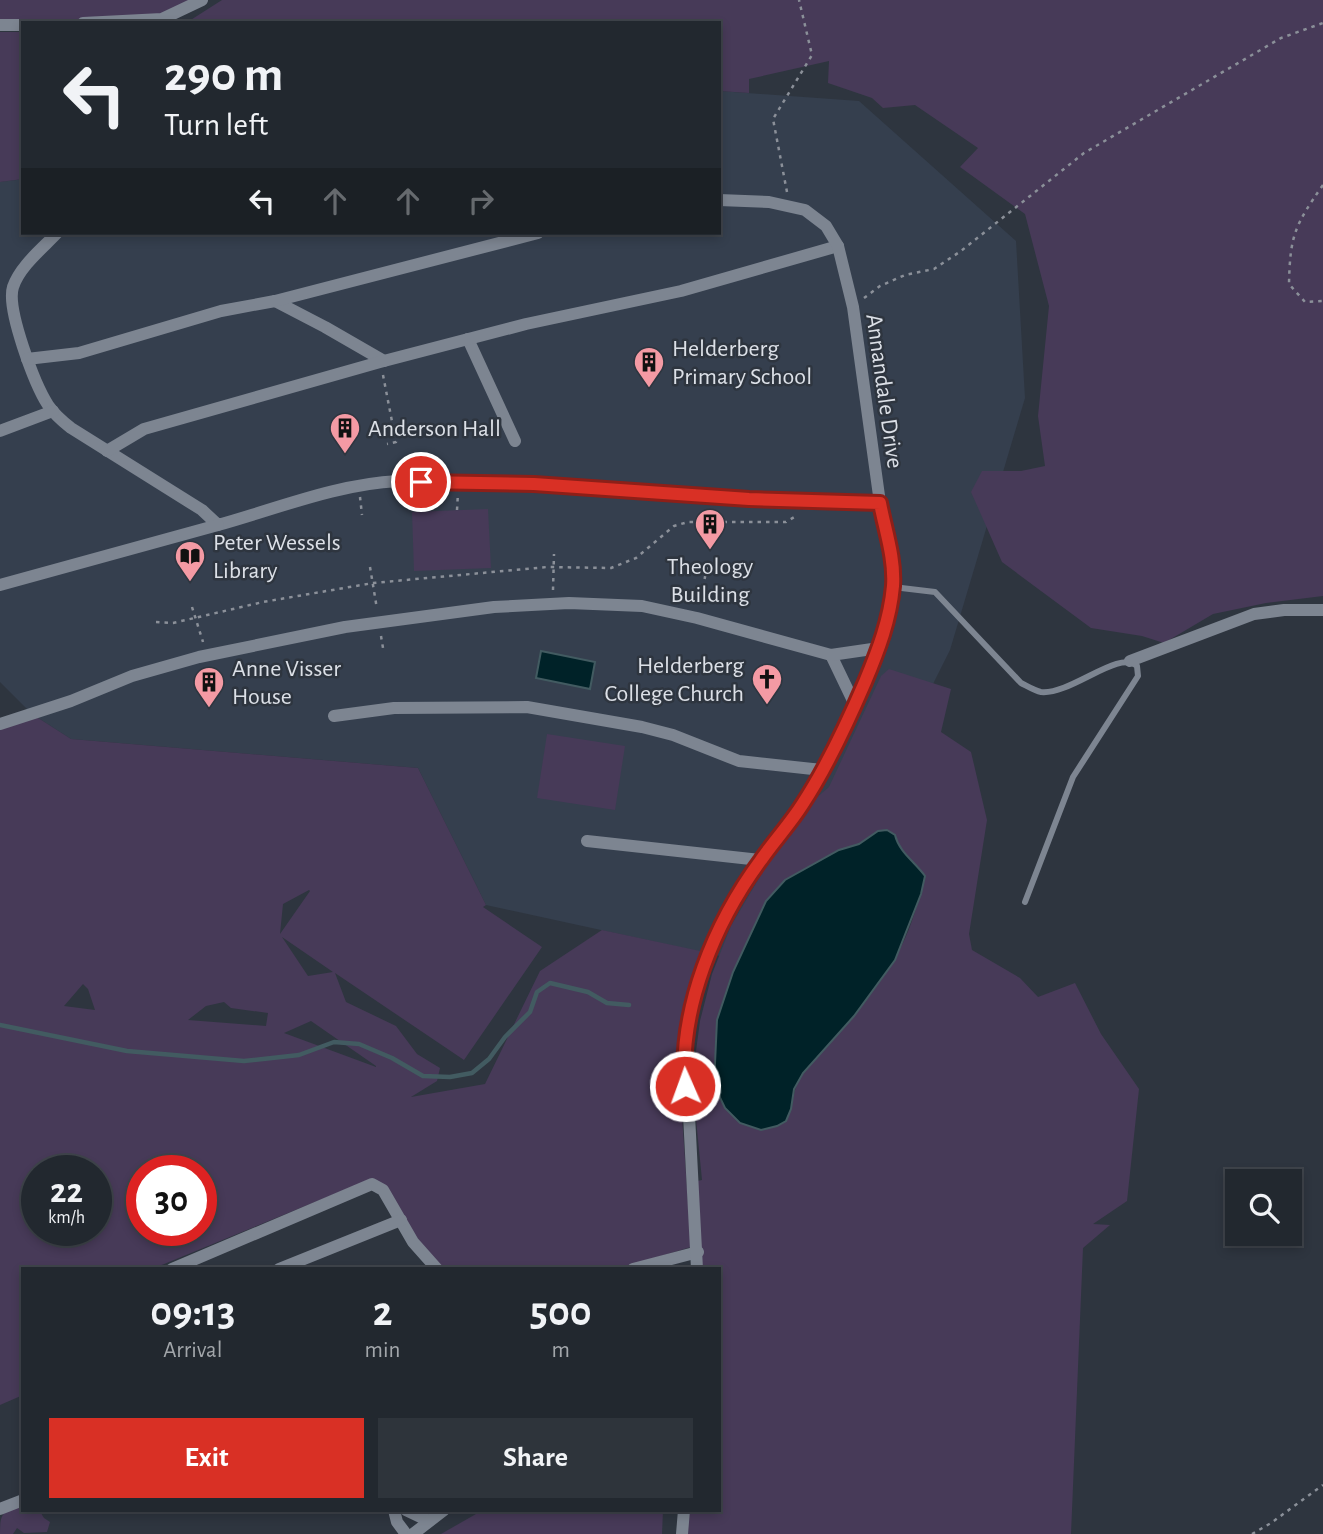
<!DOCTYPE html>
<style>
body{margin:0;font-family:"Alegreya Sans",sans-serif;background:#2e343b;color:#f1f3f6;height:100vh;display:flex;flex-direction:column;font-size:26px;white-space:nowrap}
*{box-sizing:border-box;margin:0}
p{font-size:23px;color:#a2a6aa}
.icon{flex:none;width:38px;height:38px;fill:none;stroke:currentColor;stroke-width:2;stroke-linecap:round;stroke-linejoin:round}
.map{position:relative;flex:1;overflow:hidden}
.side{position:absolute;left:21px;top:1267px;width:700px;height:245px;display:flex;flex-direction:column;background:#22282f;border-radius:0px;box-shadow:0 4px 10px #0003,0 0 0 2px #3f444b}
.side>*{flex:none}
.top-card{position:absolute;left:21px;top:21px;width:700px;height:214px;border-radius:0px;box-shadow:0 4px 10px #0003,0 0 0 2px #3f444b;background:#22282f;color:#f1f3f6;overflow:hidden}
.tools{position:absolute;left:1225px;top:1169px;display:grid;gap:14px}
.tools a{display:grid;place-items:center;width:77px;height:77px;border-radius:0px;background:#22282f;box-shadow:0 4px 10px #0003,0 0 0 2px #3f444b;font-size:35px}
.speed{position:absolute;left:21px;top:1155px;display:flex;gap:14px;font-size:35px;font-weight:700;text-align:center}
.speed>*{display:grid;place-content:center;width:91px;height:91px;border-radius:50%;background:#22282f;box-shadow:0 4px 10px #0003,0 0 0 2px #3f444b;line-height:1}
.speed small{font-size:18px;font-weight:400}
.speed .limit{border:10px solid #d22;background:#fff;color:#111}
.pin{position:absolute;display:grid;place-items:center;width:60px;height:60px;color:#fff;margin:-30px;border:4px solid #fff;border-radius:50%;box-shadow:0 2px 7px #0007}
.me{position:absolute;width:77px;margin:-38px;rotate:358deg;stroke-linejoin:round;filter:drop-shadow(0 0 5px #0008)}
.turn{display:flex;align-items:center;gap:24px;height:147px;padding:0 28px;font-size:32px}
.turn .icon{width:91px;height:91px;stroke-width:2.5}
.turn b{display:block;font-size:49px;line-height:60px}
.lanes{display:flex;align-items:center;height:66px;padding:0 28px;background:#0003;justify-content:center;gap:35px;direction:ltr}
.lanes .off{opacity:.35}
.eta{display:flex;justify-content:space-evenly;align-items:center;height:119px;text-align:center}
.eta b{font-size:42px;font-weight:700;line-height:49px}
.primary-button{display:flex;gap:14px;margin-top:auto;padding:14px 28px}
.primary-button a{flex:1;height:80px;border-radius:0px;background:#d93025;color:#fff;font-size:28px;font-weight:700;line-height:80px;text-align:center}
.primary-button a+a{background:#2e343b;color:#f1f3f6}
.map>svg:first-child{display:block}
.built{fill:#353f4e}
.green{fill:#473a58;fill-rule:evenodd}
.water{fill:#002228;stroke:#425b61;stroke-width:2}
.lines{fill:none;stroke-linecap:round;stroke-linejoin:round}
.stream{stroke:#425b61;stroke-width:4.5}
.path{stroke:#8b9099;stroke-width:2.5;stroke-dasharray:3.5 5;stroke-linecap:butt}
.lane{stroke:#7d8591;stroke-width:6}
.street{stroke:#7d8591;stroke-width:12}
.route-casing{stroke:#8d1f18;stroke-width:18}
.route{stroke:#d93025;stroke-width:12}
.labels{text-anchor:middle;stroke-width:5;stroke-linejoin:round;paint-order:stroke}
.poi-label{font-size:24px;fill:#dce0e7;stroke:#2e353f;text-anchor:start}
.street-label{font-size:24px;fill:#dce0e7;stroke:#2e353f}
</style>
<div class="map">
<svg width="1323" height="1534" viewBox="0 0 1323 1534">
<rect width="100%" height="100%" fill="#2e353f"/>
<polygon class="built" points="719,91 859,101 1016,241 1025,398 950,650 789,971 486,905 418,768 71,739 32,714 0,682 0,182 23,179 23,233 719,233"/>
<g class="green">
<polygon points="0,0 202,0 173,15 83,23 23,23 0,25"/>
<polygon points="222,0 1323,0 1323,596 1266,603 1213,614 1164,643 1142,636 1091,628 1002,562 971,492 982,471 1021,471 1045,466 1038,416 1049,306 1025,214 960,167 978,148 915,105 883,108 872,98 828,83 829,61 749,79 749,93 719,91 719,23 186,23"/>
<polygon points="0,32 23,32 23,179 0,182"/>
<polygon points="488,509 491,568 414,571 412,512"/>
<path d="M889,669L951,689L941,732L971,752L987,820L969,934L972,950L1020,978L1038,997L1075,983L1101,1034L1139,1089L1127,1201L1093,1224L1110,1225L1083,1248L1071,1534H685L687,1510H719V1269H700L697,1181L702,1180L693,1089L694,1066L700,1021L712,974L731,926L761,875L766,858L794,817L829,787L881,676ZM878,831L925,876C919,899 912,926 901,947C890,970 871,994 855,1014C840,1034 820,1051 805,1071C782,1100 807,1119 761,1130L714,1085L717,1020L733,972L839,850L859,844Z"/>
<path d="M32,714L71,739L418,768L486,905L483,907L542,947L464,1060L335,973L346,1002L396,1026L417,1054L440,1068L437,1081L411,1097L485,1084L540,971L602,930L705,952L678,1058L691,1247L617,1269H441L371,1179L152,1269H23V1395L0,1405V723ZM309,890L310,891L280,934L283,904ZM282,937L333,972L308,976ZM83,984L88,989L95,1010L64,1006ZM224,1002L231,1008L268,1013L266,1026L188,1020L206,1006ZM311,1021L376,1066V1067L284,1033ZM37,1171H96V1230H37ZM142,1171H201V1230H142Z"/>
<polygon points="547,734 625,746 615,810 537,798"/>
<path d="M23,1503V1510H39L44,1518L50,1522L47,1532L24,1533L17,1528L13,1534H0C0,1511 3,1513 23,1503Z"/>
<polygon points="483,1510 663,1510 662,1534 441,1534"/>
</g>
<g class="water">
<polygon points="541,651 595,662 590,689 536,678"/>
<path d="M887,830L895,835C899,852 915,862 925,876L921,894L895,960L854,1016L803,1073L794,1089L791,1109L786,1121L777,1126L761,1130L740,1123L725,1108L714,1085L717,1020L733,972L766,901L785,880L839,850L859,844L878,831Z"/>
</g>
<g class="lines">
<polyline class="stream" points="0,1025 127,1051 244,1061 299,1055 334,1042 359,1044 392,1058 423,1076 450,1077 472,1073 489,1059 505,1037 530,1012 537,992 550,983 588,992 607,1003 629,1005"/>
<g class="path">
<path d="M1323,185C1295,225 1290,235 1289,284L1305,302L1323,301"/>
<polyline points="787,192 773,119 812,55 799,0"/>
<polyline points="864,298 880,286 905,275 934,269 961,251 1084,153 1281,38 1323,23"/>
<polyline points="383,375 396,442 387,444"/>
<polyline points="360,497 362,515"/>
<polyline points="457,510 458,493"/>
<polyline points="370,567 377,609"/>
<polyline points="553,590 554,554"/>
<polyline points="700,604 707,566"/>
<polyline points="192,607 203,642"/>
<polyline points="156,622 173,623 263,602 373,583 547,567 611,568 636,558 674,526 688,522 786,522 796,516"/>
<polyline points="381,636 383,648"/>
<polyline points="1252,1534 1271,1523 1323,1485"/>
</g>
<path class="lane" d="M893,587L935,592L1021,683C1027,686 1035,691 1041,692C1071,695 1119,649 1137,666L1138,676L1073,777L1025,902"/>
<g class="street">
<polyline points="83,23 162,19 202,0"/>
<polyline points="0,25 23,25"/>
<path d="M57,233C43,248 20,266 13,287C6,309 35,385 48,405C54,414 62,421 71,428L202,510L218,525C276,509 337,484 398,481C559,474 719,509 880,503"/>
<polyline points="275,301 325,327 384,361"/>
<polyline points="468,339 515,441"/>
<polyline points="27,359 79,353 221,311 275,301 538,233"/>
<polyline points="0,431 53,411"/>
<polyline points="107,451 144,429 380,362 526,324 681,291 838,246"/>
<polyline points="0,585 218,525"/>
<polyline points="831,655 855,705"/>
<polyline points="1130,661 1254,614 1284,610 1323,610"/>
<polyline points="334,716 394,708 527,707 642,727 673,735 739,761 822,770"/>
<polyline points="0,724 71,701 132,676 199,657 345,627 494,607 569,603 642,606 697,618 831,655 879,648"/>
<polyline points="587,841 760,860"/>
<polyline points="172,1269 372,1184 383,1190 413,1242 437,1269"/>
<polyline points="279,1269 401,1220"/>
<polyline points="633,1269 698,1252"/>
<polyline points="697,1269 689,1115 683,1059 692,1002 709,955 734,900 760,860 794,817 811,790 855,705 885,630 893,587 893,567 880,503 853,307 838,246 826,226 805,210 769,202 719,200"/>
<polyline points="0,1509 23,1500"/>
<polyline points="394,1510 397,1522 406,1534"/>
<polyline points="406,1510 429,1521"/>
<polyline points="413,1534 444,1510"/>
<polyline points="682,1534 684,1510"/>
</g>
</g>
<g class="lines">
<g class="route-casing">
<path id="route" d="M421,482L534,484L749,499L880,503C885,530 895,558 893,586C890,620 878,651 865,682C847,724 827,767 802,805C790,824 774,841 761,860C715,922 679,1008 685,1086"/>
</g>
<use href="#route" class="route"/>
</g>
<defs>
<g id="building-pin" transform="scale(1.575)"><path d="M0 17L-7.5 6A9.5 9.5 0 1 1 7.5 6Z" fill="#f49aa4" stroke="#2e353f"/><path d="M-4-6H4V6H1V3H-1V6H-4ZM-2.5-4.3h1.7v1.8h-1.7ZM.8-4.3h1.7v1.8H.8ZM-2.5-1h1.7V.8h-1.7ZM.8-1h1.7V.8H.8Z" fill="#111"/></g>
<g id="library-pin" transform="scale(1.575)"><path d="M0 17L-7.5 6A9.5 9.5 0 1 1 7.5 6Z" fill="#f49aa4" stroke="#2e353f"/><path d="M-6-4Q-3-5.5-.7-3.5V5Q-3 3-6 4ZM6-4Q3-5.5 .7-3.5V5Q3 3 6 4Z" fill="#111"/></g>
<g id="church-pin" transform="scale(1.575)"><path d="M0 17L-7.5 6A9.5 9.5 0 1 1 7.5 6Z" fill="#f49aa4" stroke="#2e353f"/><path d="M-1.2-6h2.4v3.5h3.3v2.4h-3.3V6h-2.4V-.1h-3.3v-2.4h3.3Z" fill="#111"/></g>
</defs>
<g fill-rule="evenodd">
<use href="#building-pin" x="649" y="362"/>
<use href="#building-pin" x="345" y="428"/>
<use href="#building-pin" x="710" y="524"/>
<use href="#library-pin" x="190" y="556"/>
<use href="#church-pin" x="767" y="679"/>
<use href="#building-pin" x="209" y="682"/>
</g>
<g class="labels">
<g class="poi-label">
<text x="672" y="356">Helderberg<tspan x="672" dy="28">Primary School</tspan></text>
<text x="368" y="436">Anderson Hall</text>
<text x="213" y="550">Peter Wessels<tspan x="213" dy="28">Library</tspan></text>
<text x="710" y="574" text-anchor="middle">Theology<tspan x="710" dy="28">Building</tspan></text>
<text x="744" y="673" text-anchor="end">Helderberg<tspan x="744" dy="28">College Church</tspan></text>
<text x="232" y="676">Anne Visser<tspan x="232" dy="28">House</tspan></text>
</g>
<g class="street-label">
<text transform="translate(885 391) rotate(82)" y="8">Annandale Drive</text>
</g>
</g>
</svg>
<div class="tools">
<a><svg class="icon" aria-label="search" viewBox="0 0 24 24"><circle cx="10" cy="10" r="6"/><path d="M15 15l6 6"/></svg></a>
</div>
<div class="speed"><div>22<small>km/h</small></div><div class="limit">30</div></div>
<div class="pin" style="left:421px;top:482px;background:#d93025"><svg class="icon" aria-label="arrive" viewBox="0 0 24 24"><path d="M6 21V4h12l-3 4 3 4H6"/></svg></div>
<svg class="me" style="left:685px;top:1086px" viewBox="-20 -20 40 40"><circle r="17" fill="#d93025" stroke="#fff" stroke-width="3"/><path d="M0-11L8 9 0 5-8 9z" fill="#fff"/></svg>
<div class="top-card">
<div class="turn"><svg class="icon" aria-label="left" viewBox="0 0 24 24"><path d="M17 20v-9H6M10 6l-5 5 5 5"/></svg><div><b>290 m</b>Turn left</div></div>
<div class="lanes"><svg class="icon" aria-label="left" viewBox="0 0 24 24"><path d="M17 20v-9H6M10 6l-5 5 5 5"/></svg><svg class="icon off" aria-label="ahead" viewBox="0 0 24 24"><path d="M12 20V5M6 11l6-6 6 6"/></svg><svg class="icon off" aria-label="ahead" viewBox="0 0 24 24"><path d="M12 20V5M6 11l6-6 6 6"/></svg><svg class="icon off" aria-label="right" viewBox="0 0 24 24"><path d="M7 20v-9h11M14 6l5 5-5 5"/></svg></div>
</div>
<section class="side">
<div class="eta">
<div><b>09:13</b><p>Arrival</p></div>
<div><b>2</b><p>min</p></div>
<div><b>500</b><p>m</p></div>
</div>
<div class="primary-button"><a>Exit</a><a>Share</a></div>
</section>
</div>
